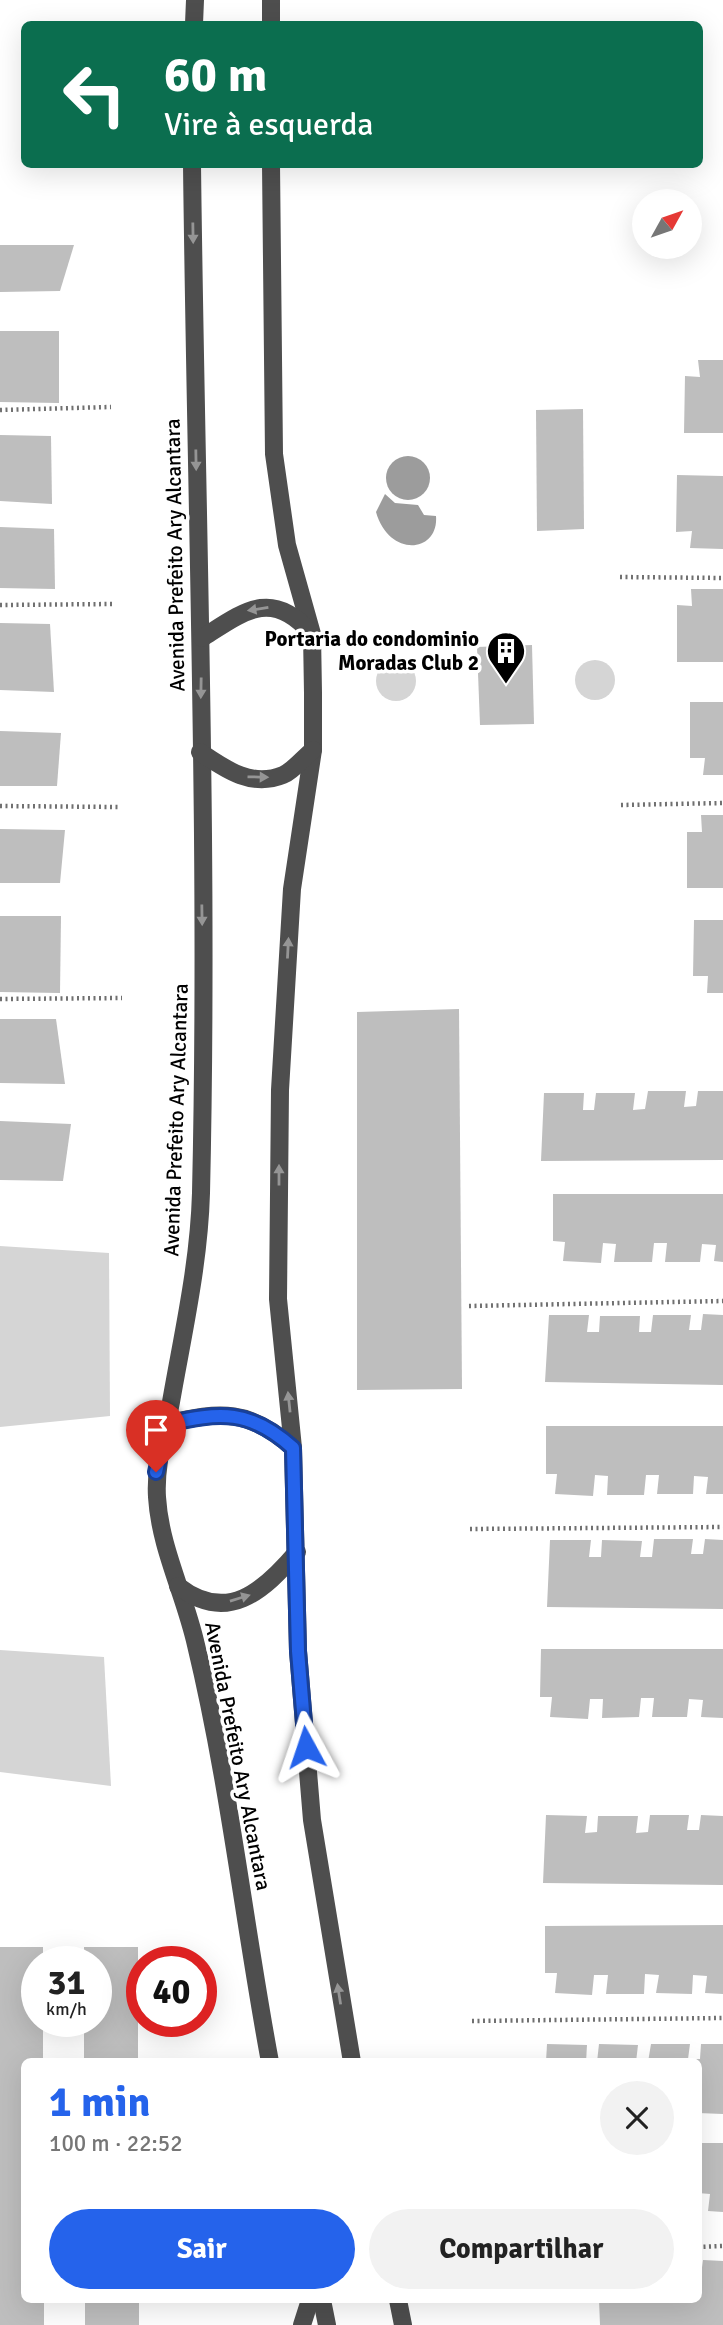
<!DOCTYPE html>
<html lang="pt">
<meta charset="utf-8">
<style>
body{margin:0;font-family:Signika,sans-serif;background:#f2f2f2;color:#222;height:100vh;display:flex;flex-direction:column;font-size:26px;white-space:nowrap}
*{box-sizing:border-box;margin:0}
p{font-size:23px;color:#767676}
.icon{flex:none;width:38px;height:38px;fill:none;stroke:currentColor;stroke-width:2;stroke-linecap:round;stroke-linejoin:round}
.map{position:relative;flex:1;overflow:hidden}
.panel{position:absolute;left:21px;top:2058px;width:681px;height:245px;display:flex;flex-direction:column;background:#fff;border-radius:10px;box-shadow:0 7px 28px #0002}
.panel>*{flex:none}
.top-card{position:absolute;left:21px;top:21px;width:682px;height:147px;border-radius:10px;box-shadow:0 7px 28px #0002;background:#0b6e4f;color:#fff;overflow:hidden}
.needle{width:46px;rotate:50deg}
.tools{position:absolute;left:632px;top:189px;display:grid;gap:14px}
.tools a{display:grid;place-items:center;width:70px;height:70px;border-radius:50%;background:#fff;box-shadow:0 7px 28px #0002;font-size:35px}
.speed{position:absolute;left:21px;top:1946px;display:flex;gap:14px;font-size:35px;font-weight:700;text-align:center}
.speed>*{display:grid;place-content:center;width:91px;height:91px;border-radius:50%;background:#fff;box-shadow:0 7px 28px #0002;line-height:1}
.speed small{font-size:18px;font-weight:400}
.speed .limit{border:10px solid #d22;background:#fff;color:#111}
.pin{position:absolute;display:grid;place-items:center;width:60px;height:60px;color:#fff;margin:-72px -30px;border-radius:50% 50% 50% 0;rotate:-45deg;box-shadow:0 0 7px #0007}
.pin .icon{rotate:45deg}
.me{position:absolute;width:77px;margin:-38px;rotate:355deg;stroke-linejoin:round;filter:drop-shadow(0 0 5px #0008)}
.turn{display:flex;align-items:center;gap:24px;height:147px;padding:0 28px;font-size:32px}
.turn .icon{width:91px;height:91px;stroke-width:2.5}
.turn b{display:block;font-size:49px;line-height:60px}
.round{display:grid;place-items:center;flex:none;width:74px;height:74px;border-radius:37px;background:#f2f2f2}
.summary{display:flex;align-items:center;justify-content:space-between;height:119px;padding:0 28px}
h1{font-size:42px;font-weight:800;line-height:52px;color:#2563eb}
.cta{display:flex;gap:14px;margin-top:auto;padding:14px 28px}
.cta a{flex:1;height:80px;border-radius:42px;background:#2563eb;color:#fff;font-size:28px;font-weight:800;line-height:80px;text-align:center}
.cta a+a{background:#f2f2f2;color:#222}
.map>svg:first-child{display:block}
.green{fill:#d5d5d5}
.water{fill:#9c9c9c}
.building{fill:#bebebe}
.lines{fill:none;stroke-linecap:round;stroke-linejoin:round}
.path{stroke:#707070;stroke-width:4.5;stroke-dasharray:2 3.5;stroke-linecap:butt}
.minor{stroke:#4e4e4e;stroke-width:18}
.oneway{fill:#959595}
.route-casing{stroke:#184099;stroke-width:18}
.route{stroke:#2563eb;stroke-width:12}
.labels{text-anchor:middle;stroke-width:7;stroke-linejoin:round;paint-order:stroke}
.street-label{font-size:21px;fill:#000;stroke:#fff}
.poi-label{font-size:21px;font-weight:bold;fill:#000;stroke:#fff;text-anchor:end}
</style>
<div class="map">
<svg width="723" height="2325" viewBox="0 0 723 2325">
<rect width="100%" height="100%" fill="#fff"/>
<g class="green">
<circle cx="595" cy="680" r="20"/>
<circle cx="396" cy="681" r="20"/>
<polygon points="0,1246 109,1253 110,1416 0,1427"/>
<polygon points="0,1650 104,1657 111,1786 0,1772"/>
</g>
<g class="water">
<circle cx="408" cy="478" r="22"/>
<path d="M385,494L395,503L418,505L424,515L436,516C439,553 389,558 376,512Z"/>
</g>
<g class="building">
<polygon points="0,245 74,245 60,291 0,292"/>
<polygon points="0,331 59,331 59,403 0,402"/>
<polygon points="698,360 723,360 723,433 684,433 685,376 700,377"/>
<polygon points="583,409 584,529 537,531 536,410"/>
<polygon points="0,435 51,436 52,504 0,501"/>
<polygon points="677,475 723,476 723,549 690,548 692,531 676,532"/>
<polygon points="0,527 54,529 55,589 0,588"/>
<polygon points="691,589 723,589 723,662 677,662 677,605 692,606"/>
<polygon points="0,623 50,624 54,692 0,690"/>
<polygon points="532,645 534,724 480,725 477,647"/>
<polygon points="690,702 723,702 723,775 703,775 705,758 690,758"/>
<polygon points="0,731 61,733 57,786 0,786"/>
<polygon points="701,815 723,815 723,888 687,888 687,832 702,832"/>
<polygon points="0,829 65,830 60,883 0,883"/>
<polygon points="0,916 61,916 60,993 0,992"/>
<polygon points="694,920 723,920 723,993 707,993 708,976 693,976"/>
<polygon points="459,1009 462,1389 357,1390 357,1012"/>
<polygon points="0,1019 56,1019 65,1084 0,1083"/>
<polygon points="648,1091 686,1091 684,1107 696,1106 698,1091 723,1091 723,1160 541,1161 544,1093 584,1093 583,1110 594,1110 596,1093 635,1093 633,1110 645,1109"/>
<polygon points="0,1121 71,1124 63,1181 0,1180"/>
<polygon points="553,1194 723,1194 723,1262 714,1261 716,1245 702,1244 700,1262 665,1262 667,1243 654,1243 652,1262 614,1262 616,1244 603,1243 601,1263 563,1261 565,1242 553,1241"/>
<polygon points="703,1314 723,1315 723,1385 545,1382 549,1315 589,1315 587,1332 599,1332 600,1316 640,1316 639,1332 651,1332 653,1315 691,1315 689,1330 701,1330"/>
<polygon points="546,1426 723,1426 723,1494 706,1494 708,1477 694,1476 693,1494 657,1494 659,1475 646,1475 644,1495 607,1495 608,1476 595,1475 593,1496 555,1494 557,1474 546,1474"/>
<polygon points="654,1539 693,1539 691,1554 703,1554 705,1539 723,1540 723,1609 547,1607 550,1540 591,1540 589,1557 601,1557 602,1540 642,1541 640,1557 652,1557"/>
<polygon points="541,1649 723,1649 723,1718 701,1717 703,1700 689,1699 687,1717 652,1717 654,1698 641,1698 639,1717 602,1718 603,1699 590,1699 588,1719 550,1717 552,1697 540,1697"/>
<polygon points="546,1815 587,1816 585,1833 597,1832 598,1816 638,1816 636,1833 648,1832 650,1815 689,1815 687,1830 699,1830 701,1815 723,1816 723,1885 543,1883"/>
<polygon points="723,1925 723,1994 705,1993 707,1976 693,1975 692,1994 656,1993 659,1975 645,1974 644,1994 606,1994 608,1975 594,1975 592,1995 555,1993 557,1973 545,1973 545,1926"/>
<polygon points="0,1947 43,1947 43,1962 37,1962 37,2021 43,2021 43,2062 24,2062 24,2300 44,2300 44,2325 0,2325"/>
<polygon points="84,1947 138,1947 138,2062 84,2062 84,2021 96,2021 96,1962 84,1962"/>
<polygon points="547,2044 587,2045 586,2062 546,2062"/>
<polygon points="599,2044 638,2045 636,2062 597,2062"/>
<polygon points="651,2044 690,2044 688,2059 700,2059 701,2044 723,2044 723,2114 698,2113 698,2062 648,2062"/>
<polygon points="698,2143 723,2143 723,2212 708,2211 710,2194 698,2193"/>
<polygon points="703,2260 723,2261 723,2325 600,2325 599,2300 698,2300 698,2275 701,2275"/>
<rect x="85" y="2300" width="54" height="25"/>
</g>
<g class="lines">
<g class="path">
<polyline points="0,410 111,407"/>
<polyline points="620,577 723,578"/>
<polyline points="0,605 114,604"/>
<polyline points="621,805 723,803"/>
<polyline points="0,806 118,807"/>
<polyline points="0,999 122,998"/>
<polyline points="469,1306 723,1301"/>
<polyline points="470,1529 723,1527"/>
<polyline points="472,2021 723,2018"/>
<polyline points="698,2247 723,2246"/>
</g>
<g class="minor">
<polyline points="271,0 271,24"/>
<polyline points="194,24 195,0"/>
<path d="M192,164C196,507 209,850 201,1193C199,1264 183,1333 171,1402C165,1434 155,1464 157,1497C160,1548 185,1595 196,1645C229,1782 244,1923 270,2062"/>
<polyline points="271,164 274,454 287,545 312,634 313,693 313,750 292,889 280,1090 278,1299 293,1448 298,1651 312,1820 352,2062"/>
<path d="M202,638C243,612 271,588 310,632"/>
<path d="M200,752C225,769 251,788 283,775C293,771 304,757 313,750"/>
<path d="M167,1424C220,1411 250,1409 293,1448"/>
<path d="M178,1586C227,1624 263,1592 297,1552"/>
<polyline points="322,2300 327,2325"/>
<polyline points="398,2300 403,2325"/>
<polyline points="302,2325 310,2300"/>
</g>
</g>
<defs><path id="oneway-solid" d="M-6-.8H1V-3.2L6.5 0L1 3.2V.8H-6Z" transform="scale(1.75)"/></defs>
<g class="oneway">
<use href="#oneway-solid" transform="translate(193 233) rotate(89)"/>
<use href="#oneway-solid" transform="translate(196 460) rotate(89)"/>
<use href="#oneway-solid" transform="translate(258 609) rotate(171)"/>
<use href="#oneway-solid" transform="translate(201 688) rotate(91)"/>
<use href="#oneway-solid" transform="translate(258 777) rotate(1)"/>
<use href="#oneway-solid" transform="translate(202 915) rotate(89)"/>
<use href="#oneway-solid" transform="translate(288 948) rotate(-87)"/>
<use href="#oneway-solid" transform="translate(279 1175) rotate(-90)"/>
<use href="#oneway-solid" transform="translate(289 1402) rotate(-96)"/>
<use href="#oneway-solid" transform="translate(240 1598) rotate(-17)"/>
<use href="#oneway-solid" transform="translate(339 1994) rotate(-99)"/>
</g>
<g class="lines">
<g class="route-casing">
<path id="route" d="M156,1472L167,1424C220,1412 250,1409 293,1448L298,1651L306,1747"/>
</g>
<use href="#route" class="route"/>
</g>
<defs>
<g id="building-pin" transform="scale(2.0125)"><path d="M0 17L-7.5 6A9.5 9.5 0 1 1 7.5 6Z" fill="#000" stroke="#fff"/><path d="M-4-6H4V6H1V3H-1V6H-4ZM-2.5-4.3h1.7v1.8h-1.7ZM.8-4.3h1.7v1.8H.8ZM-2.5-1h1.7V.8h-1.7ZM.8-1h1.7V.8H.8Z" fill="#fff"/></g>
</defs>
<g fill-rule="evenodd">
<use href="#building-pin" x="506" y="651"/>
</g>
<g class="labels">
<g class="street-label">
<text transform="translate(175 555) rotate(-91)" y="7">Avenida Prefeito Ary Alcantara</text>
<text transform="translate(176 1120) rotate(-88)" y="7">Avenida Prefeito Ary Alcantara</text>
<text transform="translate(238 1756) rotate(79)" y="7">Avenida Prefeito Ary Alcantara</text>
</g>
<g class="poi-label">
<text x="479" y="646">Portaria do condominio<tspan x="479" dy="24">Moradas Club 2</tspan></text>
</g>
</g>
</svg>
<div class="tools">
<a><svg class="needle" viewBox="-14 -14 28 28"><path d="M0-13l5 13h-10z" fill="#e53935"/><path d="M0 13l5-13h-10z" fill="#767676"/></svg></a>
</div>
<div class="speed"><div>31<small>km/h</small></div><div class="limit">40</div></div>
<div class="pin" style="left:156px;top:1472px;background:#d93025"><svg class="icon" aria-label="arrive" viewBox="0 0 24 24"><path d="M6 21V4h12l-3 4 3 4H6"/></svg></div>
<svg class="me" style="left:306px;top:1747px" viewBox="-20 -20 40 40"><path d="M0-17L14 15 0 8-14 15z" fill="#2563eb" stroke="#fff" stroke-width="4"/></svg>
<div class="top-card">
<div class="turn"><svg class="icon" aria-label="left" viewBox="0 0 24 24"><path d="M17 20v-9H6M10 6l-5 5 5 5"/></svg><div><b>60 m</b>Vire à esquerda</div></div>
</div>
<section class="panel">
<div class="summary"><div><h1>1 min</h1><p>100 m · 22:52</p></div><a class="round"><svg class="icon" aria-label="close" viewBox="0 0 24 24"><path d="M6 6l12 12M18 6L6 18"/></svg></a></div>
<div class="cta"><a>Sair</a><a>Compartilhar</a></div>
</section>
</div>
